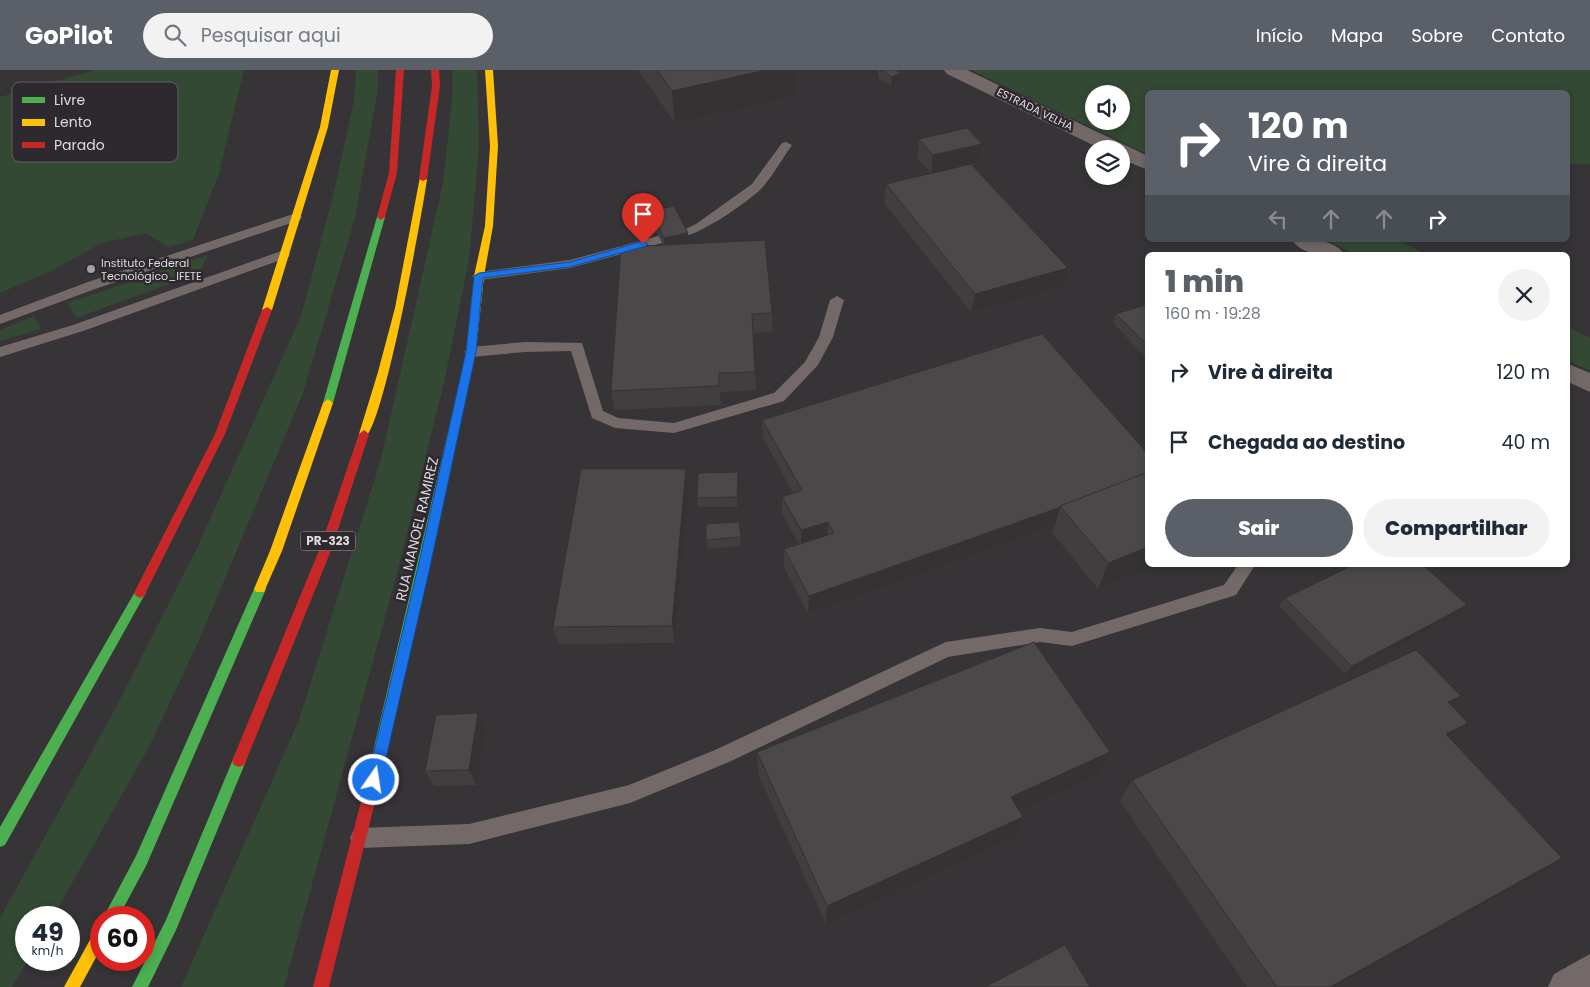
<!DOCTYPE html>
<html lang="pt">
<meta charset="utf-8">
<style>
body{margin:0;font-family:Poppins,sans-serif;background:#f2f2f3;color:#1f2937;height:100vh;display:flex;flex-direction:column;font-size:19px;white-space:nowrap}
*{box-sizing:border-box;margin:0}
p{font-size:16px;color:#747a83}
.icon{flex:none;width:28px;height:28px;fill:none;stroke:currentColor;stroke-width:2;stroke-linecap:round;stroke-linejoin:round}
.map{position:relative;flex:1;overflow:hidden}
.panel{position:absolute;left:1145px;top:182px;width:425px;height:315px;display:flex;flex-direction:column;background:#fff;border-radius:8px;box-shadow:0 2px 8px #0003}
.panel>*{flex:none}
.hud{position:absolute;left:1145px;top:20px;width:425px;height:152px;border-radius:8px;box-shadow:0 2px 8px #0003;background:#5b5f68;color:#fff;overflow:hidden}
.tools{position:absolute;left:1085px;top:15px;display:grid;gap:10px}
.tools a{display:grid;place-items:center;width:45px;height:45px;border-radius:50%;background:#fff;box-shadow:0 2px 8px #0003;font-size:25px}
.speed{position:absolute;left:15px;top:836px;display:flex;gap:10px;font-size:25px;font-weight:700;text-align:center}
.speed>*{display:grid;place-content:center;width:65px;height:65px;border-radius:50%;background:#fff;box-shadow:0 2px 8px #0003;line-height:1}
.speed small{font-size:12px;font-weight:400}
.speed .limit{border:8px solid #d22;background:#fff;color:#111}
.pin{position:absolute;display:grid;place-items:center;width:42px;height:42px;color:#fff;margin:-51px -21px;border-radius:50% 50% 50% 0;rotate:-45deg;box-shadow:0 0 5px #0007}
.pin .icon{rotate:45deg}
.me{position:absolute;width:55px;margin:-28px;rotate:13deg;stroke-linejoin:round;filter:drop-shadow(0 0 4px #0008)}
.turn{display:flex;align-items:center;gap:18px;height:105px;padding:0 20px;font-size:22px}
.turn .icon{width:65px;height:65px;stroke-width:2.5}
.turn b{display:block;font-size:35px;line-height:42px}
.lanes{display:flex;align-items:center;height:48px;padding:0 20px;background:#0003;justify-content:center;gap:25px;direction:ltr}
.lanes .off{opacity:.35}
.round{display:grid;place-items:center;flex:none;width:52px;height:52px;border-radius:26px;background:#f2f2f3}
.headline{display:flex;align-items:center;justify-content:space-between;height:85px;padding:0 20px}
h1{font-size:30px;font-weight:800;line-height:38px;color:#5b5f68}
.button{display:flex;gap:10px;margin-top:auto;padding:10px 20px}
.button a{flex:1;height:58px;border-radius:30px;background:#5b5f68;color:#fff;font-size:20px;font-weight:800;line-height:58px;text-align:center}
.button a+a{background:#f2f2f3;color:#1f2937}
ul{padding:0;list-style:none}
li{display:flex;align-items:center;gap:15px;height:70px;padding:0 20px}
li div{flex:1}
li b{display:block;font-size:19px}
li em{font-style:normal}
header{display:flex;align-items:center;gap:30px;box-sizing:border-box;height:70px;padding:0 25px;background:#5b5f68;color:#fff}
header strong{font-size:24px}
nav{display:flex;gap:28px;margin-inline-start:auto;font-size:18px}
.search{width:350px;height:45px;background:#f2f2f3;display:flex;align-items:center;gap:12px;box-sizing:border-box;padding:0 18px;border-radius:28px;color:#747a83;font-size:19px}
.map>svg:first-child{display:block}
.green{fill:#334933;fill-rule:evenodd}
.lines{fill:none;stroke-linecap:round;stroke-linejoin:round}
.lane{fill:#746969;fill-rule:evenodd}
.street{fill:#746969;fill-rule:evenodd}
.fast{fill:#4caf50;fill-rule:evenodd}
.slow{fill:#ffc107;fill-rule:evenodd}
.jam{fill:#c62828;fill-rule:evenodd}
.wall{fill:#403e3f}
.shaded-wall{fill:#343233}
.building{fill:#4b4849;stroke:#343233}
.route{fill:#1a73e8;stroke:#114b97}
.poi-dot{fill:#a4a0a4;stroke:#2e292e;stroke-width:2}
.labels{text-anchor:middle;stroke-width:5;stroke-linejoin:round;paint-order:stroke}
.far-street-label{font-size:11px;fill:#dedade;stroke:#2e292e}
.far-poi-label{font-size:11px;fill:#dedade;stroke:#2e292e;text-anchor:start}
.shield{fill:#2e292e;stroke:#a9a5a9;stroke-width:1}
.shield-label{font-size:12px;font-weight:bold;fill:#dedade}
.street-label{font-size:14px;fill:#dedade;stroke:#2e292e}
.key{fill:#2e292e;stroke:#635e63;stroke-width:1}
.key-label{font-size:14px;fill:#dedade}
</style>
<header>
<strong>GoPilot</strong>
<div class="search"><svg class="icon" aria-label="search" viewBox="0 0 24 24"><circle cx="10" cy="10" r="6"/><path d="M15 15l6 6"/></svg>Pesquisar aqui</div>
<nav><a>Início</a><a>Mapa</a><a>Sobre</a><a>Contato</a></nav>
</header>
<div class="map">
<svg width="1590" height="917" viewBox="0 0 1590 917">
<rect width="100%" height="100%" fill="#373437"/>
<g class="green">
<polygon points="95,0 244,0 219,103 193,170 168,177 146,163 102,173 49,202 0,223 0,27"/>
<polygon points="356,0 378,0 378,18 355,148 303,323 199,570 150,675 53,847 26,848 28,890 12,917 0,917 0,848 113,643 197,478 301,246 334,122 354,31"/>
<polygon points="452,0 477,0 479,78 469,189 444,313 397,503 284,917 181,917 299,650 381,389 443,113 453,20"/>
<path d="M971,0H1590V94H1568V22H1148L1147,84ZM1094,24H1121V51H1094Z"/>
<polygon points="1327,170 1397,170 1427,185 1357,185"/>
<polygon points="208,185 199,203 76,248 68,233"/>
<polygon points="34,246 41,259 0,271 0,260"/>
<polygon points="1568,257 1590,268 1590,301 1568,290"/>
</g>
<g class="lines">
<g class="lane">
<path d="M786,72L792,75C782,89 772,107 761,119C749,131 694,170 679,166L677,163L696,154L752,114L782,73Z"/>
<polygon points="296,143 300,144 302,147 300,150 98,218 0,254 0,245 88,212"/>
<polygon points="662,165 666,166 668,169 666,172 570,198 479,210 472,206 479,202 570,190"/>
<polygon points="284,180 290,184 289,187 83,261 0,287 0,277 73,255"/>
<polygon points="837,226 844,230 833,267 818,295 784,331 674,363 615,358 592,348 571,281 525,282 471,287 464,282 471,277 525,272 582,273 603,341 618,348 674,353 774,323 805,292 819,267 830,230"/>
<polygon points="1238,495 1255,495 1236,525 1072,576 1040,572 948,587 729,692 630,733 469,774 360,778 353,775 350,768 353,761 360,758 469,754 629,715 715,680 946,572 1040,558 1072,562 1224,515"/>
</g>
<g class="street">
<polygon points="944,0 967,0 1148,86 1148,100 1121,89 1121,79 1101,79 947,4"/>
<path d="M1292,170C1310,170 1334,168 1345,185C1327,185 1304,187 1292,170Z"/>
<polygon points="1568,294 1590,303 1590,322 1568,312"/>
<polygon points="1590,884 1590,917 1548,917 1554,904"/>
</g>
<g class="fast">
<polygon points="381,144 385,147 333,333 328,337 323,333 377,147"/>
<polygon points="460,328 465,332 377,724 375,729 370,730 365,729 363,724 455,332"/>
<polygon points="260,514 264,516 266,519 146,796 118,848 103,848 136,786 254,519 256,516"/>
<polygon points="140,518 144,520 146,523 144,526 5,775 0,777 0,757 136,520"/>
<polygon points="239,685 244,687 246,691 176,860 148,917 132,917 166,850 234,687"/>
</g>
<g class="slow">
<polygon points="331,0 339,0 328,57 272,240 267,243 264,242 262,240 320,57"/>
<polygon points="485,0 493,0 498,76 493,156 484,206 476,282 465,332 460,336 455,332 466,282 474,206 485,156 490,76"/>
<path d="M420,107L427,109C423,140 383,362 364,368L359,364L378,302L395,238Z"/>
<polygon points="328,329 333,333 282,481 264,522 256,522 254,519 270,481 323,333"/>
<polygon points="101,857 101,878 80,917 64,917 96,859"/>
</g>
<g class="jam">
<polygon points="396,0 404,0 397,103 385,147 381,150 377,147 389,103"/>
<polygon points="431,0 439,0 440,16 427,109 423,111 419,109 432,16"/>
<polygon points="267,237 272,240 225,364 144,526 140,528 136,526 134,523 215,364 262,240"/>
<polygon points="364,360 369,364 332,478 246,691 244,695 239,697 234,695 232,691 320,478 359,364"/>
<polygon points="370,718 375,719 377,724 329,917 313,917 363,724 365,719"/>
</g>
</g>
<g class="wall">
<polygon points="638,0 795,0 795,26 675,53"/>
<polygon points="878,0 896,0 901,3 900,12 891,16 878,8"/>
<polygon points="919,69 982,74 979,92 971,94 1063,217 971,242 884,133 886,114 931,103 917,88"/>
<polygon points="650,141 688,173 681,174 772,243 772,262 753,263 756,320 720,322 721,335 615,340 611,321 663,175 651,150"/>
<polygon points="1148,234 1148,290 1113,253 1116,244"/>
<polygon points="1042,264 1148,495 1154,495 1098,519 1052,462 1055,455 808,544 784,497 784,479 799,474 782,445 782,427 793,423 763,368 762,350"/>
<polygon points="738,402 738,412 737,437 698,437 697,428"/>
<polygon points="688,417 675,573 559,574 553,557"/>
<polygon points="739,452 741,476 707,479 706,470"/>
<polygon points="1285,528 1459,544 1345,604 1279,536"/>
<polygon points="1461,626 1451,635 1468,653 1451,669 1533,808 1335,917 1247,917 1120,731 1132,710"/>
<polygon points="478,643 486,659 477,715 434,716 425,701"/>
<polygon points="757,682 1110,682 1099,704 1019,740 1015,767 826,854 758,704"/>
</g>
<g class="shaded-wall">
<polygon points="766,0 795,0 795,26 675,53 672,21"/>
<polygon points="901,3 900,12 891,16 892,7"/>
<polygon points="982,74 979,92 931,104 933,85"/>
<polygon points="688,163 688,173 665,178 664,168"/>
<polygon points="1068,198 1063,217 971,242 975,224"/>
<polygon points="686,399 688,417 675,573 672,556"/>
<polygon points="1060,437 1055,455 808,544 809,526"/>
<polygon points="828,452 827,470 801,478 801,460"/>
<polygon points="1148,477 1148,495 1154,495 1098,519 1108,493"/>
<polygon points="1467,535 1459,544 1345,604 1352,596"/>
<polygon points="1461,626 1438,649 1448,632"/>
<polygon points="478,643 486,659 477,715 469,700"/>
<polygon points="1468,653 1445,675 1446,664"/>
<polygon points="1110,682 1099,704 1003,748 1011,727"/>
<polygon points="1023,747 1015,767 826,854 827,836"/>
<polygon points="1562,788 1533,808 1335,917 1330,917"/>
</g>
<g class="building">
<polygon points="657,0 766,0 672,21"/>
<polygon points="881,0 896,0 901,3 892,7"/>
<polygon points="967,58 982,74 933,85 919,69"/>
<polygon points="971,94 1068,198 975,224 886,114"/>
<polygon points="674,136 688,163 664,168 650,141"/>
<polygon points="765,170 772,243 752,244 755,302 719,303 719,316 611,321 621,177"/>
<polygon points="1148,234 1148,276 1116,244"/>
<polygon points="1042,264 1148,384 1148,402 1061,437 809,526 784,479 834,463 828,452 801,460 782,427 802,420 762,350"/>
<polygon points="581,399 686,399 672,556 553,557"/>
<polygon points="738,402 737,427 697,428 698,403"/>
<polygon points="1148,402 1148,477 1108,493 1060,436"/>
<polygon points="739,452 741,467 706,470 706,454"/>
<polygon points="1353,495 1423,495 1467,535 1352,596 1285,528"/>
<polygon points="1034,572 1110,682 1011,727 1023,747 827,836 757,682"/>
<polygon points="1416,580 1461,626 1448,632 1468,653 1446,664 1562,788 1330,917 1277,917 1132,710"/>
<polygon points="478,643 469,700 425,701 436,645"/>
<polygon points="1065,875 1090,917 985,917"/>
</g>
<polygon class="route" points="643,171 648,174 646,176 570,197 483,208 476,282 430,497 381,710 379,714 374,716 369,714 367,710 418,497 466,282 474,206 479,203 570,192"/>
<circle class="poi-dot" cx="91" cy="199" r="5"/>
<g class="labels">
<g class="far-street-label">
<text transform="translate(1035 39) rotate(26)" y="4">ESTRADA VELHA</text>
</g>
<g class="far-poi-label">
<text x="101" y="197">Instituto Federal<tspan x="101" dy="13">Tecnológico_IFETE</tspan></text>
</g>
<rect class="shield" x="300.5" y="461.5" width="55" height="19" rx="4"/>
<g class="shield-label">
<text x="328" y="475">PR-323</text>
</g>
<g class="street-label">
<text transform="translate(417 459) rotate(-77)" y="5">RUA MANOEL RAMIREZ</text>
</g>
</g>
<rect x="12" y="12" width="166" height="80" rx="8" class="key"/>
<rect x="22" y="27" width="23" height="6" fill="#4caf50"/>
<rect x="22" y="49" width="23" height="7" fill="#ffc107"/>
<rect x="22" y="72" width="23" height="6" fill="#c62828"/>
<g class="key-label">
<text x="54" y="35">Livre</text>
<text x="54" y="57">Lento</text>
<text x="54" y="80">Parado</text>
</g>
</svg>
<div class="tools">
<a><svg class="icon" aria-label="sound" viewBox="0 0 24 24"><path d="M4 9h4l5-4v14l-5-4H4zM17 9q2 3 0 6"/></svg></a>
<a><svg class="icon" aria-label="layers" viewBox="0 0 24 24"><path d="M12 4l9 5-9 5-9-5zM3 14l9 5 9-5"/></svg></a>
</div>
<div class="speed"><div>49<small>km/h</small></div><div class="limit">60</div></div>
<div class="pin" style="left:643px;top:174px;background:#d93025"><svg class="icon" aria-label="arrive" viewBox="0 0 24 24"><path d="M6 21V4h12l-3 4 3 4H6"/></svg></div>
<svg class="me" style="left:374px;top:710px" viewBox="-20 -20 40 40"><circle r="17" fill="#1a73e8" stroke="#fff" stroke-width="3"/><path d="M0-11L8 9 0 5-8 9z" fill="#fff"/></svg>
<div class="hud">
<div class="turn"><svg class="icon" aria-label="right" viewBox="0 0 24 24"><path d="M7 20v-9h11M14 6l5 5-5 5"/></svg><div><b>120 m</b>Vire à direita</div></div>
<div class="lanes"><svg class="icon off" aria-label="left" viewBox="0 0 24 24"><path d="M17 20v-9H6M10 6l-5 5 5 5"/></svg><svg class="icon off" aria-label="ahead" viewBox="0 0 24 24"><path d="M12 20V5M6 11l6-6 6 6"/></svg><svg class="icon off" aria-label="ahead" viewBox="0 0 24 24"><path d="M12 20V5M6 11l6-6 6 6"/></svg><svg class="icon" aria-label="right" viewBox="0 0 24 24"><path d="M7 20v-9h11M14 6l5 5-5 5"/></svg></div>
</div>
<section class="panel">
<div class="headline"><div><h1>1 min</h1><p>160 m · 19:28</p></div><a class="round"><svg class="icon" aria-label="close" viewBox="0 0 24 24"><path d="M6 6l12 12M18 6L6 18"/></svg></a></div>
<ul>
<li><svg class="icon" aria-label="right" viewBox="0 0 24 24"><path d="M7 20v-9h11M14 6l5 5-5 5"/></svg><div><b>Vire à direita</b></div><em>120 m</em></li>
<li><svg class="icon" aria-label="arrive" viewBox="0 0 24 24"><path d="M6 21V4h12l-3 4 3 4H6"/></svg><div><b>Chegada ao destino</b></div><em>40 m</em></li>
</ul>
<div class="button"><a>Sair</a><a>Compartilhar</a></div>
</section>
</div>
